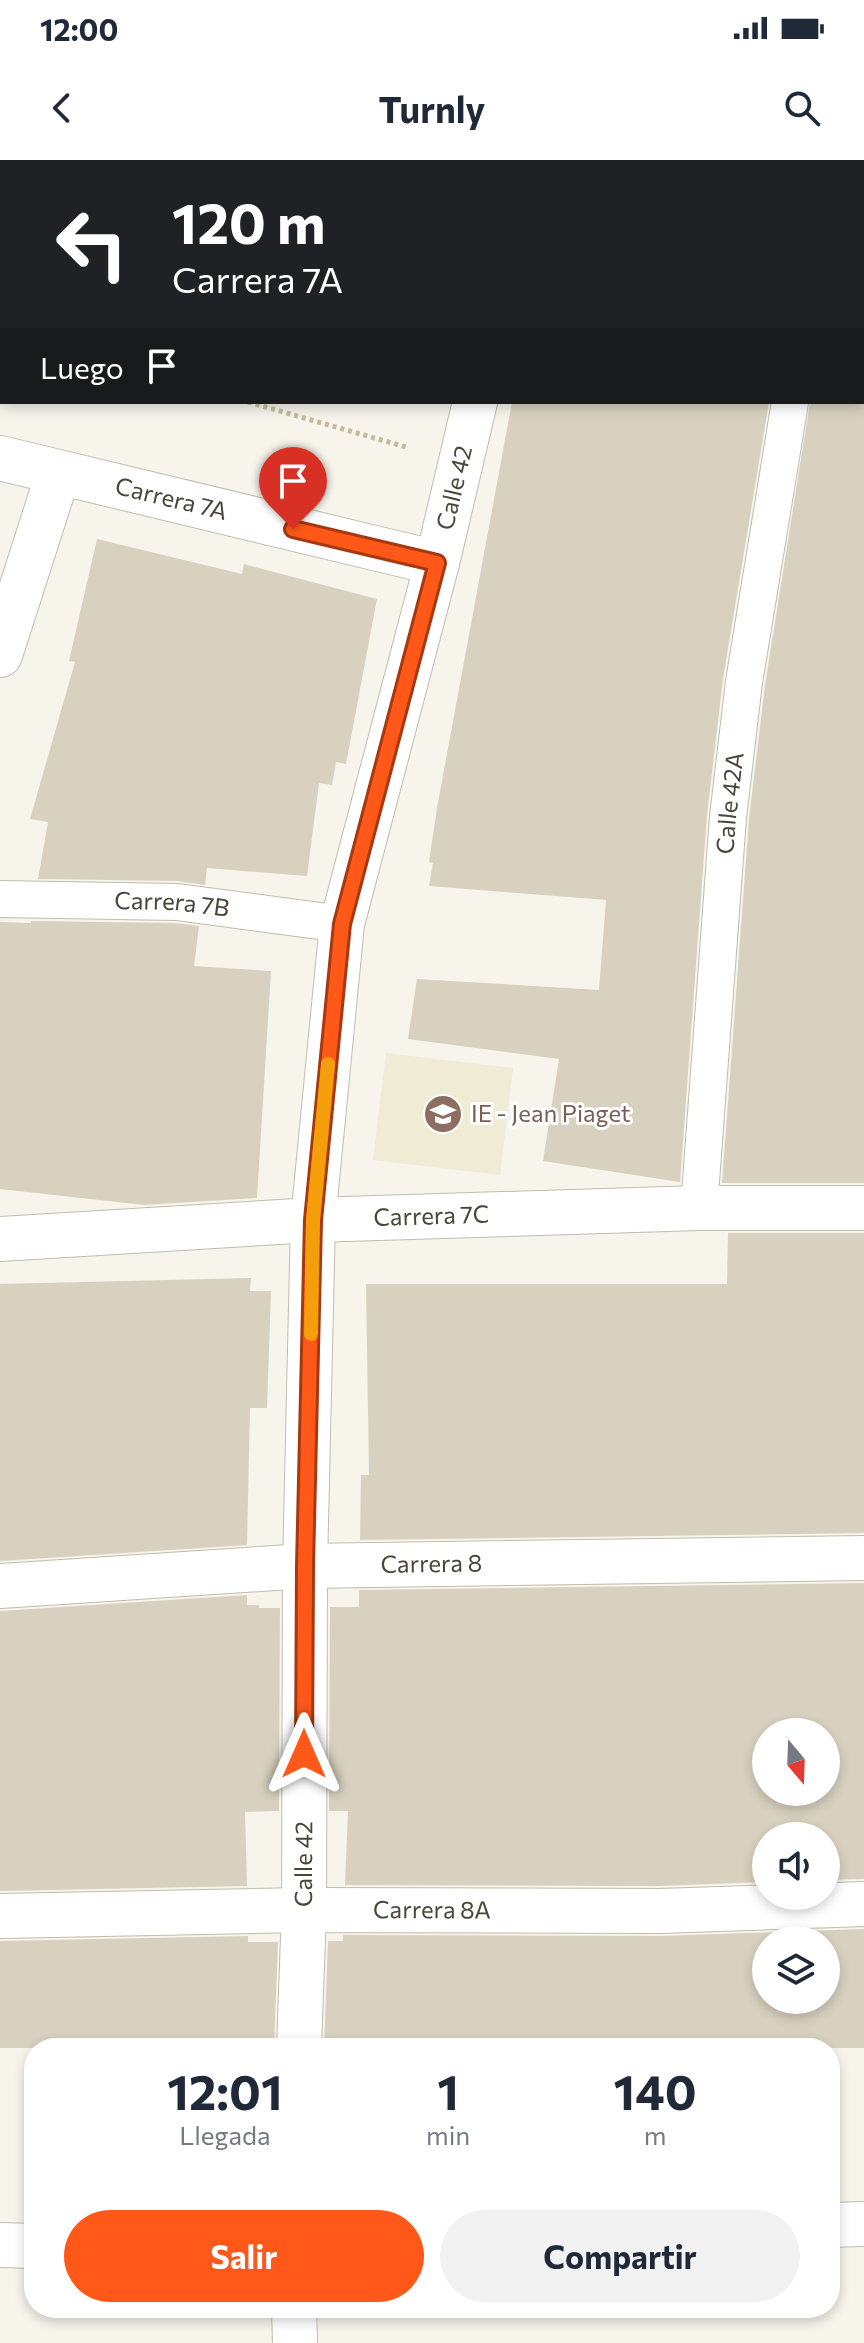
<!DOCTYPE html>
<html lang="es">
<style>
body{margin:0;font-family:Commissioner,sans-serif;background:#f2f2f3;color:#1f2937;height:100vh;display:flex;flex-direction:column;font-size:30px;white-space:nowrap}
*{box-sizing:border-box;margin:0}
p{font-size:26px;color:#747a83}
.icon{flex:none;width:44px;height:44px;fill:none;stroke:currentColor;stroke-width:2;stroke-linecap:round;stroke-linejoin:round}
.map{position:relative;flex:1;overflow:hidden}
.drawer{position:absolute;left:24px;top:1878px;width:816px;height:280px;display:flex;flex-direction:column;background:#fff;border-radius:32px;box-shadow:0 4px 12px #0003}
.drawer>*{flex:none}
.top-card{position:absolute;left:0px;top:0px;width:864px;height:244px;box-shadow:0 4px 12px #0003;background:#202124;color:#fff;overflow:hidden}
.needle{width:52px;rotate:161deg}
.tools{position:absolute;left:752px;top:1558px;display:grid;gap:16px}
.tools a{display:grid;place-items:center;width:88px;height:88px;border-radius:50%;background:#fff;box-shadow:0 4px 12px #0003;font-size:40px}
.pin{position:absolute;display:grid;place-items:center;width:68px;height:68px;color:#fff;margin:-82px -34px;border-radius:50% 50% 50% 0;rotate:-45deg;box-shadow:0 0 8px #0007}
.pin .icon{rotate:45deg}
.me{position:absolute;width:88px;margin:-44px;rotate:0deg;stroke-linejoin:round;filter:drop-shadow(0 0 6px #0008)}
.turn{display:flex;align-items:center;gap:28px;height:168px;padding:0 40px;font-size:36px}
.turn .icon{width:104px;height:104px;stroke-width:2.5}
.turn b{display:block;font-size:56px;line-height:68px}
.then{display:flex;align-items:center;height:76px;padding:0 40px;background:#0003;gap:16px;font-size:30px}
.eta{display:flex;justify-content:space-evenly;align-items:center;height:136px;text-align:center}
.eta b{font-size:48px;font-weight:700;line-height:56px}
.cta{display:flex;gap:16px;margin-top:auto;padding:16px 40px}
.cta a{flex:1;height:92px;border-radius:48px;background:#ff5818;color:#fff;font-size:32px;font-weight:700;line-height:92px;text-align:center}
.cta a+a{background:#f2f2f3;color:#1f2937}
.status{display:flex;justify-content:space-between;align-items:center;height:56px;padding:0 40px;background:#fff;direction:ltr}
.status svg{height:22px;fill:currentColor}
header{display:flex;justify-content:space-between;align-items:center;height:104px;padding:0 40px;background:#fff;font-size:36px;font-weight:700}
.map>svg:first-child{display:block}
.education{fill:#efebd4}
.green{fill:#caeab3}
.building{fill:#d8d1bf;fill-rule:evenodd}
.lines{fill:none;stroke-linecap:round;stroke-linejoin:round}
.service-casing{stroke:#c2bdac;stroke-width:38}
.minor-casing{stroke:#c2bdac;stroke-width:46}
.path{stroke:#c4bb9d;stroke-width:5;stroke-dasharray:4 4;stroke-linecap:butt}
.service{stroke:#fff;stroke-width:36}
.minor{stroke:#fff;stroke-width:44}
.route-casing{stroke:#a63910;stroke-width:20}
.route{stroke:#ff5818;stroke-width:14}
.slow{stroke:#f59e0b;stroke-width:14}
.labels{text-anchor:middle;stroke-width:6;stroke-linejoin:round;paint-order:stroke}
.street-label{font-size:24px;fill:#4a4538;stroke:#fff}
.education-label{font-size:24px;fill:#785e54;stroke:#fff;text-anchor:start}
</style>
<div class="status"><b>12:00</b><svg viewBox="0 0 49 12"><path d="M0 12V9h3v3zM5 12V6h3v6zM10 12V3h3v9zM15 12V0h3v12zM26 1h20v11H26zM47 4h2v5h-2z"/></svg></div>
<header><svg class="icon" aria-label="back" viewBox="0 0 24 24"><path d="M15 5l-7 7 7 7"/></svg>Turnly<svg class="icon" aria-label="search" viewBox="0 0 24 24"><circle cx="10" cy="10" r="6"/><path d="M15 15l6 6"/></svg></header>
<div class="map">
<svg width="864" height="2183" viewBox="0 0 864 2183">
<rect width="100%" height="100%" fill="#f6f4eb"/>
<polygon class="education" points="386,893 513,908 500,1015 373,1000"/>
<polygon class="green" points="117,0 463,0 117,2"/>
<g class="building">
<polygon points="512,242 769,242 723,519 707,655 680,1022 543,1001 559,899 408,879 417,819 599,830 606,740 429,726 433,703 429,702 437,648"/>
<polygon points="810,242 864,242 864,1023 722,1023 749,659 765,525"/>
<polygon points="97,379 242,414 244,404 377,439 346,604 336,602 332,625 319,623 307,716 207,708 205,725 177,721 38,719 48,662 30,659 75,502 69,501"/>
<polygon points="31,761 175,763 199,766 194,806 271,811 257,1038 144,1045 0,1029 0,762 31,763"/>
<polygon points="728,1073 864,1073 864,1373 360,1380 361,1315 369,1315 366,1124 727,1124"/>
<polygon points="251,1118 250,1131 271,1131 267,1248 250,1248 247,1385 0,1401 0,1124"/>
<path d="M864,1423V1719L826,1720V1676H766V1722L660,1726L345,1725L348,1651H329L330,1447H359V1430ZM766,1572H826V1632H766Z"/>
<polygon points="247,1435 247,1445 259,1445 259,1448 280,1448 279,1651 245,1652 247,1726 0,1731 0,1451"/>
<path d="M864,1769V1888H324L328,1781H343V1775L660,1776ZM766,1780H826V1840H766Z"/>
<polygon points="248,1776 248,1782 278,1782 274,1888 0,1888 0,1781"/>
</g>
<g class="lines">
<g class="service-casing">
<g id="service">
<polyline points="838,2 838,0"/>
<path id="s1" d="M0,739L177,742L342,764"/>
<path id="s2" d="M699,1048L728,657L744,522L790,242"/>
</g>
</g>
<g class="minor-casing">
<g id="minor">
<polyline points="530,2 530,0"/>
<path id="s3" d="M0,298L437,403"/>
<polyline points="0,495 58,314"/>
<path id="s4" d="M0,1079L313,1060L699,1048H864"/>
<path id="s5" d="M0,1426L305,1406L864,1398"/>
<path id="s6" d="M0,1756L304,1750L660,1751L864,1744"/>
<path id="s7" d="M299,1888L304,1750L305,1406L313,1060L342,764L437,403L475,242"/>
<polyline points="830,2065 864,2064"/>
<polyline points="0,2085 34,2086"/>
<polyline points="294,2148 295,2183"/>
</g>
</g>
<g class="path">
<polyline points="97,2 97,0"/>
<polyline points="248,242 406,287"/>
</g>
<use href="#service" class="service"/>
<use href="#minor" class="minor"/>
</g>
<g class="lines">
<g class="route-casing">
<polyline id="route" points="293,369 437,403 342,764 313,1060 305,1406 304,1594"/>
</g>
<use href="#route" class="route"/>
<polyline class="slow" points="311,1174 313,1060 328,904"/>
</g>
<defs>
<g id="school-disc" transform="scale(2)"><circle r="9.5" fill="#8d6e63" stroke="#fff"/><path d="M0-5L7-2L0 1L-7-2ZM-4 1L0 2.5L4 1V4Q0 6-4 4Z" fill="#fff"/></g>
</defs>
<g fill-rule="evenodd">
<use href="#school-disc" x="443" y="954"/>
</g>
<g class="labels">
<g class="street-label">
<text dy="8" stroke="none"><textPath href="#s7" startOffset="1576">Calle 42</textPath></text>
<text dy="8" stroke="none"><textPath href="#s3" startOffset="176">Carrera 7A</textPath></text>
<text dy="8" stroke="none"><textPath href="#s2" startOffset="406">Calle 42A</textPath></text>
<text dy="8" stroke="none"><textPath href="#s1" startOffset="172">Carrera 7B</textPath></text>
<text dy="8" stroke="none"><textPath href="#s4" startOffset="432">Carrera 7C</textPath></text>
<text dy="8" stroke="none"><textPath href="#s5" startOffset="432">Carrera 8</textPath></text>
<text dy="8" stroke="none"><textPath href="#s7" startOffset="184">Calle 42</textPath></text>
<text dy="8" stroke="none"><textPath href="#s6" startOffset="432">Carrera 8A</textPath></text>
</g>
<g class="education-label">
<text x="471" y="962">IE - Jean Piaget</text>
</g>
</g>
</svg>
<div class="tools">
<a><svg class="needle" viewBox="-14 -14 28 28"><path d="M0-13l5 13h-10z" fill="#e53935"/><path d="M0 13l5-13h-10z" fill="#747a83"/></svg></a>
<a><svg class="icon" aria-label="sound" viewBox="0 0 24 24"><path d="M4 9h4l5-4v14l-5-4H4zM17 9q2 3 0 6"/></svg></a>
<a><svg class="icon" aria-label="layers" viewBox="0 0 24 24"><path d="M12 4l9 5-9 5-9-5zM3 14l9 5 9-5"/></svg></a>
</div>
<div class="pin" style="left:293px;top:369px;background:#d93025"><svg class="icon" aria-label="arrive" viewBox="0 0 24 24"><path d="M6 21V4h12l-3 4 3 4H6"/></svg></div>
<svg class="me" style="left:304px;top:1594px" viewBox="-20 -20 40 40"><path d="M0-17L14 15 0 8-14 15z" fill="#ff5818" stroke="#fff" stroke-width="4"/></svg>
<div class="top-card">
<div class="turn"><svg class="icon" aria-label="left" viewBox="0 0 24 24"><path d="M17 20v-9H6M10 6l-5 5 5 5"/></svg><div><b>120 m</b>Carrera 7A</div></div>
<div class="then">Luego<svg class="icon" aria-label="arrive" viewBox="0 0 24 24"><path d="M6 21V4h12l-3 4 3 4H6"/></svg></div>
</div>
<section class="drawer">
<div class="eta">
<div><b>12:01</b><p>Llegada</p></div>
<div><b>1</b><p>min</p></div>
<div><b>140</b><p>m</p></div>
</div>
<div class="cta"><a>Salir</a><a>Compartir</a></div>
</section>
</div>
